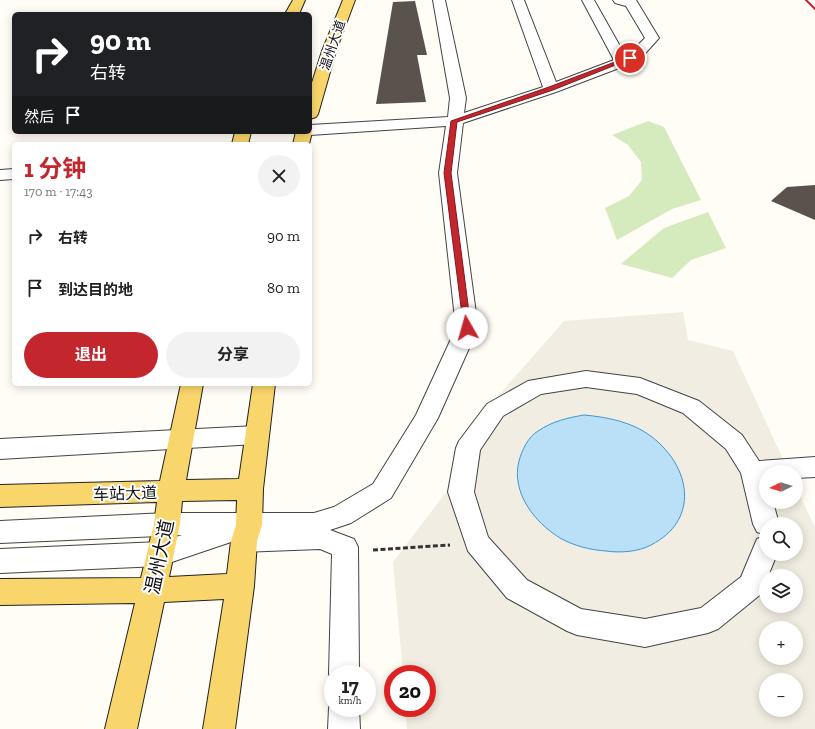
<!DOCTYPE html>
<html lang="zh">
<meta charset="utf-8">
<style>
body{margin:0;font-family:"Zilla Slab","Noto Sans SC",serif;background:#f2f2f2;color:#222;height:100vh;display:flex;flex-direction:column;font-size:15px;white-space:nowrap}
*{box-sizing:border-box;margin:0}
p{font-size:13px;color:#767676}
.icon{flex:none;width:22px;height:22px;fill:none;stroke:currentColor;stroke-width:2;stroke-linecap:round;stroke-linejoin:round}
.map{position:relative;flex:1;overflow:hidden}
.details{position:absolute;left:12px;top:142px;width:300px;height:244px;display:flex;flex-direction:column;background:#fff;border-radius:6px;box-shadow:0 2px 10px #0003}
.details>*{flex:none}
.banner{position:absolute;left:12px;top:12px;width:300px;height:122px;border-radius:6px;box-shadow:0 2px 10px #0003;background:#202124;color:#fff;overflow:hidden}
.needle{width:26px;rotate:265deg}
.fabs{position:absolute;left:759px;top:465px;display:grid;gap:8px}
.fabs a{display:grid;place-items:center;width:44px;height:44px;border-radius:50%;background:#fff;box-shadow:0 2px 10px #0003;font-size:20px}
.speed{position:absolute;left:324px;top:665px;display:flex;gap:8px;font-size:20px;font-weight:700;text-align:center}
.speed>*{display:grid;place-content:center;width:52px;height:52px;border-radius:50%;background:#fff;box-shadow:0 2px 10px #0003;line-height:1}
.speed small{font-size:10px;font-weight:400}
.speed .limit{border:6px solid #d22;background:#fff;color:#111}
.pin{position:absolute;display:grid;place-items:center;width:34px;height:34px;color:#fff;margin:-17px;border:2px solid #fff;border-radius:50%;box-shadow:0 1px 4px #0007}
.me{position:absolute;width:44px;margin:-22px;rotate:353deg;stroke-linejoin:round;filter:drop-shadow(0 0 3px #0008)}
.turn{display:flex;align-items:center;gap:14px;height:84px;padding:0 12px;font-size:18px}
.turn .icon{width:52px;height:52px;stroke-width:2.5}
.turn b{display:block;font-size:28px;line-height:34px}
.then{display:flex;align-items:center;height:38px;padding:0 12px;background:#0003;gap:8px;font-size:15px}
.round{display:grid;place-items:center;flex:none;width:42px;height:42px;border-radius:21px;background:#f2f2f2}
.headline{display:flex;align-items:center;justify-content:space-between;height:68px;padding:0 12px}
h1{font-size:24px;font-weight:700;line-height:30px;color:#c4262e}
.cta{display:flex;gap:8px;margin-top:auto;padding:8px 12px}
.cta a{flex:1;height:46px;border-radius:24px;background:#c4262e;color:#fff;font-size:16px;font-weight:700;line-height:46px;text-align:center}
.cta a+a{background:#f2f2f2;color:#222}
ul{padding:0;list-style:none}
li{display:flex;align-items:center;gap:12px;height:52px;padding:0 12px}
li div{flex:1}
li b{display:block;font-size:15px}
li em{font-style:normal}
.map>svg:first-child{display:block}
.green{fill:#d5ebbd}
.plaza{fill:#f1ede2;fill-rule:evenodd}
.water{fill:#b9e0f7;stroke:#3f96cf}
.building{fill:#5a524d}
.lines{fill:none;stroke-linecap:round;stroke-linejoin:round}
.minor-casing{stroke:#444;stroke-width:2}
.major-casing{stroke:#222;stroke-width:2}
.path{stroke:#333;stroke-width:3;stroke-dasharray:5 2.5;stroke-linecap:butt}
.minor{fill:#fff;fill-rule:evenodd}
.major{fill:#f9d66b;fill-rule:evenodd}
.rail{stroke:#c4262e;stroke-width:2}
.route{fill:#c4262e;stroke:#7f191e}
.labels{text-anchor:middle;stroke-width:4;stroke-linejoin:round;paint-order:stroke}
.far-street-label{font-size:13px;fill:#111;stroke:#fff}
.street-label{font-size:16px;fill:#111;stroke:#fff}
.near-street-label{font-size:19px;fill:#111;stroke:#fff}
</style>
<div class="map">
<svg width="815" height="729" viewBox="0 0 815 729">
<rect width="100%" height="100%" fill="#fffdf5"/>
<g class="green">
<polygon points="648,121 664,127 701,200 672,209 617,240 605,208 629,196 642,180 641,162 628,145 612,135"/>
<polygon points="708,212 726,248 691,260 672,278 621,264 664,228"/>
</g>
<path class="plaza" d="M683,312L688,340L733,351L789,472H766V502H796V487L815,528V729H407L405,708H427V674H403L393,562L450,487L491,404L564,321ZM766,524H796V554H766ZM766,576H796V606H766ZM766,628H796V658H766ZM766,680H796V710H766Z"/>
<path class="water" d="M584,415C607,417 633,422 652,437C691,467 700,520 651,545C638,552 620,553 606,551C591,550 574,546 560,538C534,522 511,492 519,461C522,450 528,437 538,431C553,421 567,418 584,415Z"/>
<g class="building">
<polygon points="415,1 427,55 417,55 426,102 376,104 393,2"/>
<polygon points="815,185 815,220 771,201 787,187"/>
</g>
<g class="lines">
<g class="minor-casing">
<g id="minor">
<polygon points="433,0 445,0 466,98 464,113 543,87 512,0 524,0 556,82 614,60 582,0 594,0 625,55 632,51 645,38 626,6 615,3 613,0 636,0 659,38 642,57 627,65 556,92 463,123 457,173 478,328 438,418 391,498 351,523 330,530 354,539 358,547 359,674 333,674 333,683 329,674 332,554 320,549 244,552 235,549 231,542 160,566 0,573 0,549 160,542 182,535 0,543 0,521 167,513 314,513 334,507 373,484 416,415 456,328 439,173 446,126 310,135 303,132 310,132 310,125 448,117 450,98"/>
<polygon points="14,169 14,179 0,180 0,170"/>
<polygon points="586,371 640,378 699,401 742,435 759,461 815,457 815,477 796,478 796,472 766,472 766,502 773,502 779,524 766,524 766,535 757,532 753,524 741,473 726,449 683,413 637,394 586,387 541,394 503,416 480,450 474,492 488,537 527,580 581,609 645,619 701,608 741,577 757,539 766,535 766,554 777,554 768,576 766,576 766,582 761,594 718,629 708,633 645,647 577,635 567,631 507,598 468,551 448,492 456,448 459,441 487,404 528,381"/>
<polygon points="257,426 265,428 269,435 265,442 257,444 0,459 0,439"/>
<polygon points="333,697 333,708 359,708 360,729 328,729 329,708"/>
</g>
</g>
<g class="major-casing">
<g id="major">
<polygon points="293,0 305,0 299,14 285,14"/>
<polygon points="343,0 355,0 336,51 318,114 316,117 310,119 310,89 322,51"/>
<polygon points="310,129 312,132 309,144 293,144 296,132 310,132"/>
<polygon points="235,132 251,132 248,144 232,144"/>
<path d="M181,384H203L186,480L239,479L253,384H275L263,489L262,525L257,541L254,586L235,729H203L224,599L164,602L137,729H105L135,603L0,605V579L141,578L154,524L157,502L0,507V485L160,481ZM237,500L236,525L231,541L227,574L169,577L180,524L182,501Z"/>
</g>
</g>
<polyline class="path" points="373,550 450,545"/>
<use href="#minor" class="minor"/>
<use href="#major" class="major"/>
<polyline class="rail" points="806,0 815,9"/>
</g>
<polygon class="route" points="628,57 633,58 553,90 457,122 451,173 471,328 470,330 464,330 444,173 451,121 549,87"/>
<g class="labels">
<g class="far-street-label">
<text transform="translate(332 45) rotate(-71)" y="5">温州大道</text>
</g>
<g class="street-label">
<text transform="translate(125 493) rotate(-2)" y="6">车站大道</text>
</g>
<g class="near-street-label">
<text transform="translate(159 557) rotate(-78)" y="7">温州大道</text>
</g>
</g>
</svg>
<div class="fabs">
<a><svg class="needle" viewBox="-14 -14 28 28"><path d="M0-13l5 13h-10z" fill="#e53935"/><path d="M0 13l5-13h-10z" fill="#767676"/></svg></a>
<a><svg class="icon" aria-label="search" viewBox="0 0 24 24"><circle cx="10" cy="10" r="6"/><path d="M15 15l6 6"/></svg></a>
<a><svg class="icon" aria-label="layers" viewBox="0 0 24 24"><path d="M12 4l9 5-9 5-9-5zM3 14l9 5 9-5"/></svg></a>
<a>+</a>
<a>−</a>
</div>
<div class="speed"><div>17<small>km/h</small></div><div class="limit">20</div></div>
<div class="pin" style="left:630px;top:58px;background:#d93025"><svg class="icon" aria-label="arrive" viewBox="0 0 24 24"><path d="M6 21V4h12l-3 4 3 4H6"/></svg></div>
<svg class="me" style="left:467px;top:328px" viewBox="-20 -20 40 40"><circle r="19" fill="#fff"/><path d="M0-13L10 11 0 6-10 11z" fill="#c4262e"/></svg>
<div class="banner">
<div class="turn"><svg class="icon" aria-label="right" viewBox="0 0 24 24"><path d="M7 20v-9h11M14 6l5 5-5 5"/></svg><div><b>90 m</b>右转</div></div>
<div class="then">然后<svg class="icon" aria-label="arrive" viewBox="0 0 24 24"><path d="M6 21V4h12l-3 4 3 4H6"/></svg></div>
</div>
<section class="details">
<div class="headline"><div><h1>1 分钟</h1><p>170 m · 17:43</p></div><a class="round"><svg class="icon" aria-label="close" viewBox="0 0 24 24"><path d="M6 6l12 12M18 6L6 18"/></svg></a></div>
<ul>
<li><svg class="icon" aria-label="right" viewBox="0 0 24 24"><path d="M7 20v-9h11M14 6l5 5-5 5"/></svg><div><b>右转</b></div><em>90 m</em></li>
<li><svg class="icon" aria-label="arrive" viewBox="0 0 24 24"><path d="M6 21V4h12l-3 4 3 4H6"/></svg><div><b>到达目的地</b></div><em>80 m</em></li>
</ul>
<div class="cta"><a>退出</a><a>分享</a></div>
</section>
</div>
